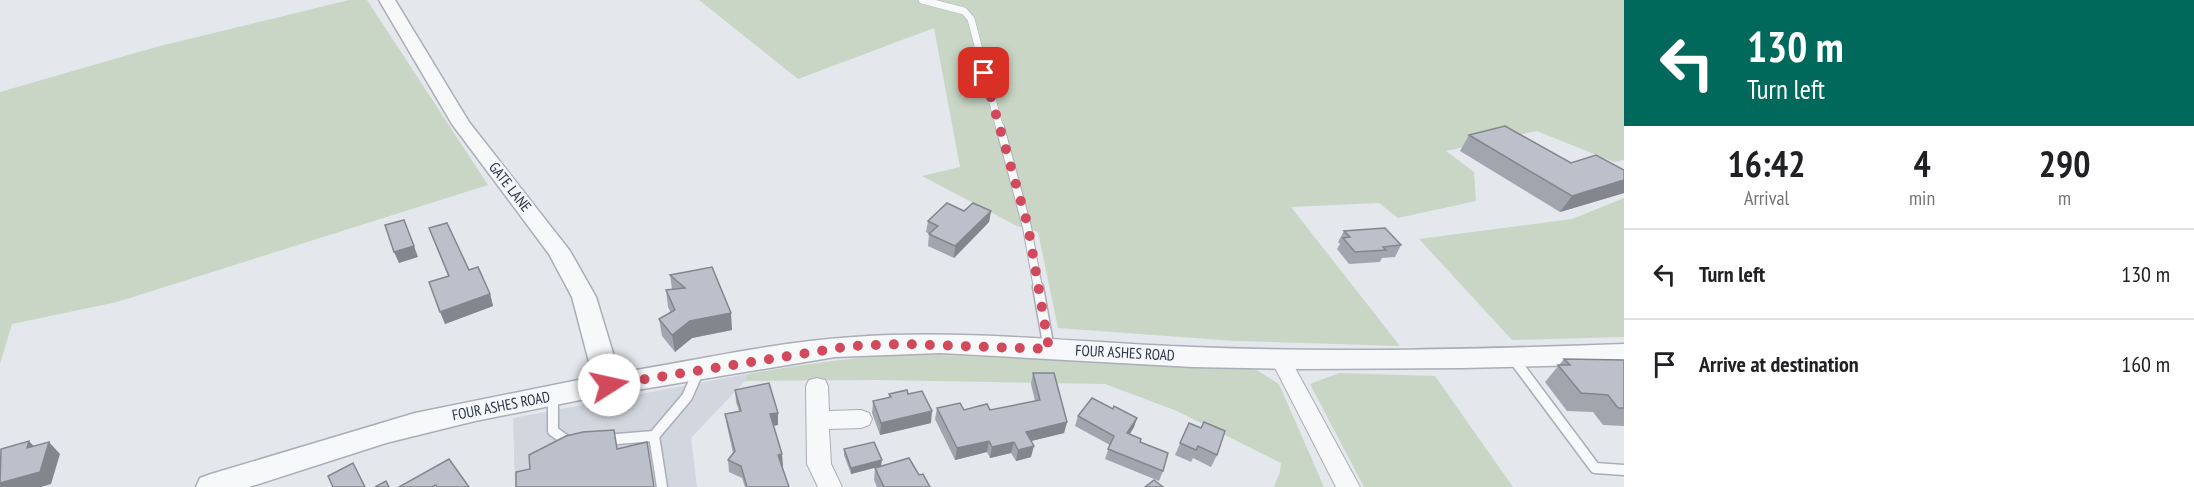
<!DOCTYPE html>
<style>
body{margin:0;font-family:"PT Sans Narrow",sans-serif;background:#f6f6f6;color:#202124;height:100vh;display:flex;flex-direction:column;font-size:22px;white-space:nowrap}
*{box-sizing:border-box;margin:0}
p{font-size:20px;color:#757577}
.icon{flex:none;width:33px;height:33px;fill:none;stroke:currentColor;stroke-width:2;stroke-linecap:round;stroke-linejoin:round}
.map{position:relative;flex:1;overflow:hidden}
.panel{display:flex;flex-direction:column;background:#fff;width:570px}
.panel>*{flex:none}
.guide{background:#00695c;color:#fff;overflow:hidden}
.pin{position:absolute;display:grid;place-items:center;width:51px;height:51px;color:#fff;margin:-26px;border-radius:12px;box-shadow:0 3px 9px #0006}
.me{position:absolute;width:66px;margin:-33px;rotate:80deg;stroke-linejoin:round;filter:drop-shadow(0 0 4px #0008)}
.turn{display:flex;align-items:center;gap:21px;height:126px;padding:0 24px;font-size:27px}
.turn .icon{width:78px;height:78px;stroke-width:2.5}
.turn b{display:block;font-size:42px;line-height:51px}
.eta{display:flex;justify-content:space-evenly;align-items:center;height:102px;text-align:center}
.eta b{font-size:36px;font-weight:700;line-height:42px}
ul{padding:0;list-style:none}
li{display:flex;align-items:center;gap:18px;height:90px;padding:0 24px;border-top:2px solid #e0e0e0}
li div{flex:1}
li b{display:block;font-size:22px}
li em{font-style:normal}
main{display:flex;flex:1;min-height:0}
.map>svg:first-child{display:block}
.built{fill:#d2d6de}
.green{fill:#c9d6c5}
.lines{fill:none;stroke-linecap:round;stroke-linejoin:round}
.service-far2-casing{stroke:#a9aeb7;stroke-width:8}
.service-far1-casing{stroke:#a9aeb7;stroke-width:10}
.service-casing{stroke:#a9aeb7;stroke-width:13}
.minor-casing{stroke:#a9aeb7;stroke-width:2}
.tertiary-casing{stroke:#a9aeb7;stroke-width:3}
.service-far2{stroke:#f7f8fa;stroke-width:7}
.service-far1{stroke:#f7f8fa;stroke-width:8}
.service{stroke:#f7f8fa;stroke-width:10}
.minor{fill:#f7f8fa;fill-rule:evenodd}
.tertiary{fill:#f7f8fa;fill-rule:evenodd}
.wall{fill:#a1a5ae}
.shaded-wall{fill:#83868d}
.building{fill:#bbc0ca;stroke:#83868d;stroke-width:1.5}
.route{stroke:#d1495b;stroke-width:10;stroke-dasharray:0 18}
.labels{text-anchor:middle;stroke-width:5;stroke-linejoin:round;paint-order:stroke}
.street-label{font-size:15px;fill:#2b3445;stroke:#f4f6f9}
</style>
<main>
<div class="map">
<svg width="1624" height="487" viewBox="0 0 1624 487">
<rect width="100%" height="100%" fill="#e4e7ec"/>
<polygon class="built" points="747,374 745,381 691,438 697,487 515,487 513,418"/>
<g class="green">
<polygon points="349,0 367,0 488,185 117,302 12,324 0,364 0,92 156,47"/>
<polygon points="699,0 1624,0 1624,160 1614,162 1537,131 1446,151 1474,172 1476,201 1398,218 1379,203 1291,207 1400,346 1235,341 1058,328 1038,232 1017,226 922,176 960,167 934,28 798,79"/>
<polygon points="1624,198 1624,337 1512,340 1419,239 1572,219"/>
<path d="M919,354L1255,369L1279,384L1324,487H1274L1280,472L1281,463L1177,411L1105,384L878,380L745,381L747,374C805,364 861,356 919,354Z"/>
<polygon points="1339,373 1435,376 1513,487 1364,487 1310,384"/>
</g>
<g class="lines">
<g class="service-far2-casing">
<polyline id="service-far2" points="922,0 964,11 971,19 1000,129"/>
</g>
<g class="service-far1-casing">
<polyline id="service-far1" points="1000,127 1027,227 1038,288"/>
</g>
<g class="service-casing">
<g id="service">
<polyline points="1038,287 1049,349"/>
<polyline points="1513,358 1595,468 1624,470"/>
<polyline points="553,395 553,431 570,443 573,442"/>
<polyline points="605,440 654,436"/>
<polyline points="662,487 654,436 687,397 698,372"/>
</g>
</g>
<g class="minor-casing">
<g id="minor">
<polygon points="1281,352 1288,355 1360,487 1336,487 1271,360 1274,355"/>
<polygon points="817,378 825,380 828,386 829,411 861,410 869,413 872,419 869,425 861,428 829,429 831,464 842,487 818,487 807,464 806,386 809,380"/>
</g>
</g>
<g class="tertiary-casing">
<path id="tertiary" d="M379,0H395L469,122L570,251L596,297L619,373C697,360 775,342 854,337C967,329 1080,343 1193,347C1337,353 1481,349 1624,344V364L1462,368L1301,369L1193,367L940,353L835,357L595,397L475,421L386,443L249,487H196L200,478L211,474L415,413L593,377L572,297L549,254L452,124Z"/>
</g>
<use href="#service-far2" class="service-far2"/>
<use href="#service-far1" class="service-far1"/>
<use href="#service" class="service"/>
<use href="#minor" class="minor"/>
<use href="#tertiary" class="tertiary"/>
</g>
<g class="wall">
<polygon points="1469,135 1571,163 1624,170 1624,193 1560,212 1460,151"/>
<polygon points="964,211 991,211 989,222 954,258 928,246 929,234 926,232 928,221"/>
<polygon points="429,228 469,270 490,294 493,306 445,324 448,276"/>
<polygon points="1344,231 1401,245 1395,257 1382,258 1380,262 1349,264 1337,249 1340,244 1338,242"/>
<polygon points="712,267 732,330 692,338 675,352 662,336 659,319 671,313 668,307 666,290 672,289 670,275"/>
<polygon points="1564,359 1624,360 1624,426 1603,425 1593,412 1567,411 1545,382"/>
<polygon points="1033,373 1067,422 1064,433 1031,441 1031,457 1016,461 1011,453 990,458 987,452 955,460 935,419 937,408 990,410 1035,401 1031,384"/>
<polygon points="735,390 778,425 773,426 782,466 789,487 745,487 742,478 729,472 728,460 733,453 727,426 725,414 739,411 736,402"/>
<polygon points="889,394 908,394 931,423 880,435 872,413 873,401 889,398"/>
<polygon points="1113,409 1137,418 1134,427 1130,434 1140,442 1163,471 1159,481 1105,459 1110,445 1075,426 1078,416"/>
<polygon points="1189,423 1217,455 1211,467 1193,458 1191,462 1175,455"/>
<polygon points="844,449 881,466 919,475 930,487 877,487 874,480 875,468 878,467 851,474 844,455"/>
</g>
<g class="shaded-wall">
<polygon points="1624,180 1624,193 1560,212 1572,196"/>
<polygon points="991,211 989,222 954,258 955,246"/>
<polygon points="414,246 418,257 399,263 394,252"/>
<polygon points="490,294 493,306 445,324 440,312"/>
<polygon points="731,313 732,330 692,338 675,352 672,335 690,321"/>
<polygon points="932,411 931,423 880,435 881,423"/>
<polygon points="778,413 778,425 771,426 770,414"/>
<polygon points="1137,418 1134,427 1124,443 1127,433"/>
<polygon points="1067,422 1064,433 1023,443 1026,432"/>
<polygon points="29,441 40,453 27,448"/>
<polygon points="989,441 987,452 955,460 957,448"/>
<polygon points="49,442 60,454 51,484 41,487 0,487 0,483"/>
<polygon points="1014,442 1011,453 990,458 992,447"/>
<polygon points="1034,446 1031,457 1016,461 1018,450"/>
<polygon points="782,454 783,466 779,467 778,455"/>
<polygon points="882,460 881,466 851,474 851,468"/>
</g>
<g class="building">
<polygon points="1505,126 1571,163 1596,155 1624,170 1624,180 1572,196 1469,135"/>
<polygon points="947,203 964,211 973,203 991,211 955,246 929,234 938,226 928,221"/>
<polygon points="404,220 414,246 394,252 385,225"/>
<polygon points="447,223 469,270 478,267 490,294 440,312 429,282 449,276 429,228"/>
<polygon points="1385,228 1401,245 1383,247 1386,250 1355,252 1343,238 1350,237 1344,231"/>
<polygon points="712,267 731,313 690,321 672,335 659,319 675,310 666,290 685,288 670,275"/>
<polygon points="1564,359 1624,360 1624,408 1618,408 1608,395 1581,393 1558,365 1570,365"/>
<polygon points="1033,373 1054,373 1067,422 1026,432 1034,446 1018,450 1014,442 992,447 989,441 957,448 937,408 960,403 964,410 987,404 990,410 1040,400"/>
<polygon points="769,383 778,413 770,414 782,454 778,455 789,487 747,487 741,466 728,460 735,451 725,414 741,411 735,390"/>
<polygon points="907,390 908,394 922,391 932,411 881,423 873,401 891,397 889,394"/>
<polygon points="1092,398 1113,409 1114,406 1137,418 1127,433 1141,439 1140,442 1168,453 1163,471 1108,449 1114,436 1078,416"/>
<polygon points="1204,422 1225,431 1217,455 1198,446 1196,450 1180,443 1189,423 1201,428"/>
<polygon points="614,430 617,449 647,442 654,487 516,487 516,472 530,469 529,455 566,436 583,432"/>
<polygon points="29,441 27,448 49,442 40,472 0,483 1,449"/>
<polygon points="874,442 882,460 851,468 844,449"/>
<polygon points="909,458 919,475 923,474 930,487 884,487 875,468"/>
<polygon points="449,459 469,487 437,487 436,485 432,487 399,487"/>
<polygon points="353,463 365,487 333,487 328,476"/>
<polygon points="1154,480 1163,487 1145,487"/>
<polygon points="386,481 389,487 375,487"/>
</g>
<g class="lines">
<polyline class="route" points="609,385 851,346 903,344 1049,349 1028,226 984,73"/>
</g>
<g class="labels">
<g class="street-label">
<text transform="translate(510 187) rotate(52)" y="5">GATE LANE</text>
<text transform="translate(1125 353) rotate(3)" y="5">FOUR ASHES ROAD</text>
<text transform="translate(501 406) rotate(-11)" y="5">FOUR ASHES ROAD</text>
</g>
</g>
</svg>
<div class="pin" style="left:984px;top:73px;background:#d93025"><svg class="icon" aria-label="arrive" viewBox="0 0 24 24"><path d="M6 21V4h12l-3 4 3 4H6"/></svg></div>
<svg class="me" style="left:609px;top:385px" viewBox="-20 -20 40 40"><circle r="19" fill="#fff"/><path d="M0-13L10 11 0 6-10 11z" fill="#d1495b"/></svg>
</div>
<section class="panel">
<div class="guide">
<div class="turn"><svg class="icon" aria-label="left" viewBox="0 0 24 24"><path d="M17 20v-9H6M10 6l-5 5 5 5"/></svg><div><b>130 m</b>Turn left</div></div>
</div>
<div class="eta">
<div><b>16:42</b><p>Arrival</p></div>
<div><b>4</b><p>min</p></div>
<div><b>290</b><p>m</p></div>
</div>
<ul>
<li><svg class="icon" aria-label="left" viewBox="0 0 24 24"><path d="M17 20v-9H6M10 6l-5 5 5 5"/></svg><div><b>Turn left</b></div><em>130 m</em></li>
<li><svg class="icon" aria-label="arrive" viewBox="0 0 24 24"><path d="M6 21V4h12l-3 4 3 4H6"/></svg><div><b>Arrive at destination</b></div><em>160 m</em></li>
</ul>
</section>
</main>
